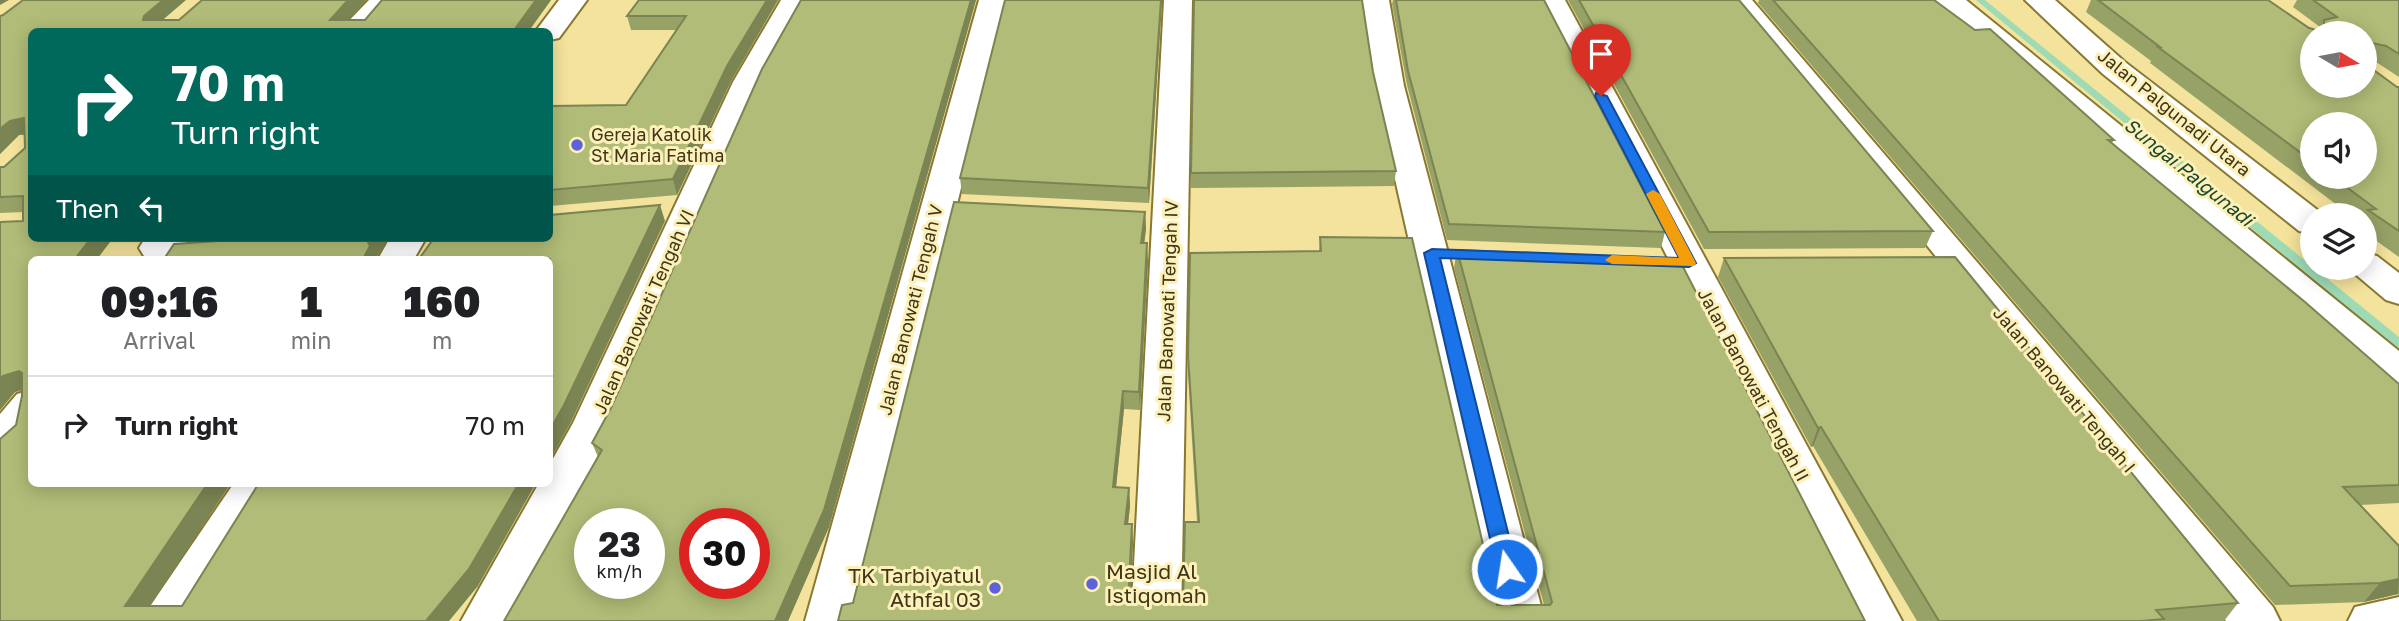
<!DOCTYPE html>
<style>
body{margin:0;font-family:"Golos Text",sans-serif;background:#f6f6f6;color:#202124;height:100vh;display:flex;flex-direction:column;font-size:26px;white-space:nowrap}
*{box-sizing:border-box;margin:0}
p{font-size:23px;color:#757577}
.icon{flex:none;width:38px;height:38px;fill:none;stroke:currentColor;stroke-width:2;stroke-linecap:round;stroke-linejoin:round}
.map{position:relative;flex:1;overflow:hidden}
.side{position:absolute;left:28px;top:256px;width:525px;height:231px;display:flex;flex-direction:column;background:#fff;border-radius:10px;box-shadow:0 4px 18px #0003}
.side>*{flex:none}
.guide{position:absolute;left:28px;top:28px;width:525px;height:214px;border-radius:10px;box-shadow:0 4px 18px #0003;background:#00695c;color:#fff;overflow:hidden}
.needle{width:46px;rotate:100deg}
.controls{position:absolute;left:2300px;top:21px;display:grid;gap:14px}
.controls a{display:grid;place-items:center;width:77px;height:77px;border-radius:50%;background:#fff;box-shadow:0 4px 18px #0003;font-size:35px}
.speed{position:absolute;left:574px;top:508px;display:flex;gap:14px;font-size:35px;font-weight:700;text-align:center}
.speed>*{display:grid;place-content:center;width:91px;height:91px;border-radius:50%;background:#fff;box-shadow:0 4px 18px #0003;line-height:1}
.speed small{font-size:18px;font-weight:400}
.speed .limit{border:10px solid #d22;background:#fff;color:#111}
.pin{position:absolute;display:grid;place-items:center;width:60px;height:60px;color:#fff;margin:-72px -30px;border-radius:50% 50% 50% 0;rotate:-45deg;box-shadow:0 0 7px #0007}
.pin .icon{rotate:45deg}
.me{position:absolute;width:77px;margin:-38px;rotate:347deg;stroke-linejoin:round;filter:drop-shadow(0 0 5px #0008)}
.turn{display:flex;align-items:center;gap:24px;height:147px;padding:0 28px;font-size:32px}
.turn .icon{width:91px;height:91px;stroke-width:2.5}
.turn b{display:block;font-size:49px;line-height:60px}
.then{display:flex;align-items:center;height:66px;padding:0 28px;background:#0003;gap:14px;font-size:26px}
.eta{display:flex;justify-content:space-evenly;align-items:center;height:119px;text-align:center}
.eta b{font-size:42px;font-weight:800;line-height:49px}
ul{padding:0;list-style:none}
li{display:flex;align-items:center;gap:21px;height:98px;padding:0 28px;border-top:2px solid #e0e0e0}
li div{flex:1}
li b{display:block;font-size:26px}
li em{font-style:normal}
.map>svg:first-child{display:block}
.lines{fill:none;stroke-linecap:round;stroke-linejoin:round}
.stream{fill:#9edbb5;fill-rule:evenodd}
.minor-casing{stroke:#887832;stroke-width:4}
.minor{fill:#fff;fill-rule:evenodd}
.wall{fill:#97a266;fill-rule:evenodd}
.shaded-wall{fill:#7b8453}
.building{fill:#b0bc77;stroke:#7b8453;stroke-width:2;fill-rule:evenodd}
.route{fill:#1a73e8;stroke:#114b97;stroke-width:2}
.slow{fill:#f59e0b}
.poi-dot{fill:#5c62da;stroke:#fdf0b8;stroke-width:2.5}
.labels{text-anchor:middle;stroke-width:6;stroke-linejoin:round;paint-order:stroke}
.street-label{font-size:18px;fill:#3e371a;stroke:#fdf0b8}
.poi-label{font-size:18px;fill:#3e371a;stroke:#fdf0b8;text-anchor:start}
.water-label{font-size:19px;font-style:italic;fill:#1b492f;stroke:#fdf0b8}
.near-poi-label{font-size:21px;fill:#3e371a;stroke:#fdf0b8;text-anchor:start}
</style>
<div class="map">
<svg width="2399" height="621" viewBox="0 0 2399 621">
<rect width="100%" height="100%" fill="#f4e39c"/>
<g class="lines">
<polygon class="stream" points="1976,0 1985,0 2399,337 2399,348 2395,347"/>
<g class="minor-casing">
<g id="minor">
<polygon points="369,0 399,0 369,32 338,32"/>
<polygon points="559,0 587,0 559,38 550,40 550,32 535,32"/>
<polygon points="781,0 809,0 763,82 615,423 511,621 461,621 539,483 550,483 550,464 573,423 733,82"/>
<polygon points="979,0 1007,0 855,621 805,621"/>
<polygon points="1164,0 1192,0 1181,621 1131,621"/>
<polygon points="1361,0 1389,0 1404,86 1545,621 1495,621 1374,86"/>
<polygon points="1537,0 1565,0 1902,621 1852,621"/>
<polygon points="1723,0 1752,0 2273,607 2280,621 2226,621 1906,219"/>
<polygon points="1935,0 1966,0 2399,351 2399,387 2385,383 2189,212"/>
<polygon points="2025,0 2055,0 2125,62 2324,215 2312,215 2312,234 2299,231 2103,74"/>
<polygon points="153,238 322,238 317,246 304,249 157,259 144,256 139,248 144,240"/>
<polygon points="390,238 426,238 414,259 378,259"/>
<polygon points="2364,253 2377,256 2399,273 2399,304 2386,300 2348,268 2364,268"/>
<path d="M32,390C32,422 37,447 0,458V414L17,394Z"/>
<polygon points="234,483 280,483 192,621 140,621"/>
<polygon points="2399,597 2399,621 2348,621 2355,607"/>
</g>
</g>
<use href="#minor" class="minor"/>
</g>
<g class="wall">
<polygon points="202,0 366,0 348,20 365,20 382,0 551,0 528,32 32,32 32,238 113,238 97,259 32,259 150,606 182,606 478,586 0,621 16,425 22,396 22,390 15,392 0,410 0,222 23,221 23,212 0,213 0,167 4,167 25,148 24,135 19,135 0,154 0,16 179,20"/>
<polygon points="639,0 778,0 731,81 677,195 550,206 550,106 626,105 676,30 631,30 627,16"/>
<polygon points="801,0 976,0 829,527 788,621 504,621 598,457 592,443 611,408"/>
<polygon points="1162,0 1149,203 962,194 960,178"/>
<polygon points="1393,0 1544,0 1665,232 1661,248 1447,240 1407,85 1392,4"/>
<polygon points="1568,0 1739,0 1933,231 1925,248 1704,249"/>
<polygon points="1759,0 1934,0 2114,140 2112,143 2399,384 2399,503 2360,505 2399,546 2399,596 2398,594 2364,602 2275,605 1758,3"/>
<path d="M2091,0H2268L2309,28L2318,30L2320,27L2293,7L2297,0H2399V77L2376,62L2372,61L2371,68L2397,87H2399V257L2364,232V215H2350L2150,63L2151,61L2086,12ZM2312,124L2364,177H2312Z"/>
<polygon points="1373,72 1396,171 1394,186 1191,188 1191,173"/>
<polygon points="1145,212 1146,229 1144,243 1148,261 1140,410 1124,409 1116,488 1129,488 1130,506 1128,524 1133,542 1130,604 1183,604 1197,522 1188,374 1188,356 1319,251 1320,237 1497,605 1544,605 1454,268 1457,250 1865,621 853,603"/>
<polygon points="1724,258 2238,603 2224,621 1917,621 1813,446 1811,447 1718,277"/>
</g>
<g class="shaded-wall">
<polygon points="0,0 9,0 0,5"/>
<polygon points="163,0 186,0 151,30 143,20 144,16"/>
<polygon points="348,0 366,0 338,32 330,20"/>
<polygon points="536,0 551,0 528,32 514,32 514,30"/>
<polygon points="767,0 778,0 731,81 677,195 673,179 727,66"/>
<polygon points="971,0 976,0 829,527 788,621 775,621"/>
<polygon points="1161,0 1162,0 1149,203 1148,188"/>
<polygon points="24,118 32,133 19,135 0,154 0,129 10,121"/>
<polygon points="660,205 665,221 571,422 550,460 550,430"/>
<polygon points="1145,212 1146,229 1142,261 1141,243"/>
<polygon points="91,238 113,238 97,259 75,259"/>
<polygon points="371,238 389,238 376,258 377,259 363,259 368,242"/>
<polygon points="1147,243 1148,261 1140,410 1139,392"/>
<polygon points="19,371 31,387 15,392 0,410 0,379 3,376"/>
<polygon points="1123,391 1124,409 1114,506 1113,487"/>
<polygon points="1821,427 1813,446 1811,447 1818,428"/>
<polygon points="208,483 231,483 140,621 125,606"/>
<polygon points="519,483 536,483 478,586 449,621 426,621"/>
<polygon points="1129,488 1130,506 1126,542 1125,524"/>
<polygon points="1132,524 1133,542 1129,621 1128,604"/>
<polygon points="2399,579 2398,594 2364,602 2380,583"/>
</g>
<g class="building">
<polygon points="23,0 163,0 144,16 143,20 179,20 202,0 348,0 330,20 365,20 382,0 536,0 514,30 510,30 509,32 32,32 32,238 91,238 75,259 32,259 32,483 208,483 125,606 182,606 259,483 519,483 469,569 426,621 0,621 0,439 16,425 22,396 22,373 19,371 3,376 0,379 0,222 23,221 23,196 0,197 0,167 4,167 25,148 24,118 10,121 0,129 0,16 3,15"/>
<polygon points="639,0 767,0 727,66 673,179 550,190 550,106 626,105 686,16 627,16"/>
<path d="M801,0H971L824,510L775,621H504L602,450L592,443L611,408L762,69ZM590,523H649V583H590ZM695,523H754V583H695Z"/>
<polygon points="1005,0 1161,0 1148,188 960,178"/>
<polygon points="1194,0 1362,0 1373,72 1396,171 1191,173"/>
<polygon points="1396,0 1544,0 1665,232 1449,224 1408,71"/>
<polygon points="1579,0 1739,0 1933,231 1709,232"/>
<polygon points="1773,0 1934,0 1975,30 1990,29 2114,140 2108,140 2305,302 2399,384 2399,485 2343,487 2399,546 2399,579 2380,583 2290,586"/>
<path d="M2098,0H2268L2309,28L2320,31L2324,28V20L2337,17L2313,0H2399V54L2386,46L2372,43L2371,68L2397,87H2399V231L2368,210L2376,209L2333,177H2364V124H2312V161L2158,47H2160ZM2312,33H2364V86H2312Z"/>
<polygon points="954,202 1145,212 1141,243 1147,243 1139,392 1123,391 1113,487 1129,488 1125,524 1132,524 1128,604 1183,604 1185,522 1199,522 1188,356 1190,253 1321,251 1320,237 1412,238 1497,605 1550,605 1552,602 1457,250 1679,259 1865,621 838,621 842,605 853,603"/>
<polygon points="660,205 564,405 550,430 550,259 419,259 434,238 550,238 550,215"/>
<polygon points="263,238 371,238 368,242 370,246 363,259 164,259 174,244"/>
<polygon points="1955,257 2238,603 2156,610 2164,619 2141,621 1939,621 1821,427 1818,428 1724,258"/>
</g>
<polygon class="route" points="1596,93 1607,96 1696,263 1689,267 1440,258 1517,569 1514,574 1500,574 1497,569 1424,253 1432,249 1679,258 1595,96"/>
<polygon class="slow" points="1653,190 1660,194 1696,263 1694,266 1612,264 1605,260 1612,255 1679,258 1646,194"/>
<g class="poi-dot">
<circle cx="577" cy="145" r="7"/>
<circle cx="1092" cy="584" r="7"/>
<circle cx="995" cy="588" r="7"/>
</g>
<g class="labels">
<g class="street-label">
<text transform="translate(2174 113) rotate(39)" y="6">Jalan Palgunadi Utara</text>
<text transform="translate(911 310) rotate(-76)" y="6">Jalan Banowati Tengah V</text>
<text transform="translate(1168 311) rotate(-88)" y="6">Jalan Banowati Tengah IV</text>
<text transform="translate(644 312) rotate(-66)" y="6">Jalan Banowati Tengah VI</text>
<text transform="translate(1753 385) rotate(62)" y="6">Jalan Banowati Tengah II</text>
<text transform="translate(2064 390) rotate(50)" y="6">Jalan Banowati Tengah I</text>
</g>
<g class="poi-label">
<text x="591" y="141">Gereja Katolik<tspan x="591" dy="21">St Maria Fatima</tspan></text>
</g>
<g class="water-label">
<text transform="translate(2189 172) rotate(39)" y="7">Sungai Palgunadi</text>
</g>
<g class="near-poi-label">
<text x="1106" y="579">Masjid Al<tspan x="1106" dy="24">Istiqomah</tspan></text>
<text x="981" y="583" text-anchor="end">TK Tarbiyatul<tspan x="981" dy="24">Athfal 03</tspan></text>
</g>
</g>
</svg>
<div class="controls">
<a><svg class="needle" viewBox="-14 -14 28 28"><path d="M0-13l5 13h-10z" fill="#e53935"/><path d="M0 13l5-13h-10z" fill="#757577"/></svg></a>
<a><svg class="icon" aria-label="sound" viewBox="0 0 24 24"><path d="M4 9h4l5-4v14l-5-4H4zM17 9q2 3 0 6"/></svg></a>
<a><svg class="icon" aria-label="layers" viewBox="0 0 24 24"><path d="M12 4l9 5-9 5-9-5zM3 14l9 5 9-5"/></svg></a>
</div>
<div class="speed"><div>23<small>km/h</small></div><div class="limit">30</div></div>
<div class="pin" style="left:1601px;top:96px;background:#d93025"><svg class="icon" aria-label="arrive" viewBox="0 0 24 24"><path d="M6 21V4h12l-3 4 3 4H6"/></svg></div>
<svg class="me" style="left:1507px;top:569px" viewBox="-20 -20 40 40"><circle r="17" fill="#1a73e8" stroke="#fff" stroke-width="3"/><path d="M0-11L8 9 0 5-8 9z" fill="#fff"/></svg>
<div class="guide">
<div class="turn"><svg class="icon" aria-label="right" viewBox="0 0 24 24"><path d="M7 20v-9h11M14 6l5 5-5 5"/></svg><div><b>70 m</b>Turn right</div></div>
<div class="then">Then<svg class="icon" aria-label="left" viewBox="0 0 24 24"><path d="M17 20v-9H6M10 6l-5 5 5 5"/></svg></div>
</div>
<section class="side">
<div class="eta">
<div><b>09:16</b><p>Arrival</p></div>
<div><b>1</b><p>min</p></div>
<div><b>160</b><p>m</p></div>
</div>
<ul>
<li><svg class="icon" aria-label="right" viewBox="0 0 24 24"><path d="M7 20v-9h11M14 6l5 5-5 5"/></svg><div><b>Turn right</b></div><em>70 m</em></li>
</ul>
</section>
</div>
